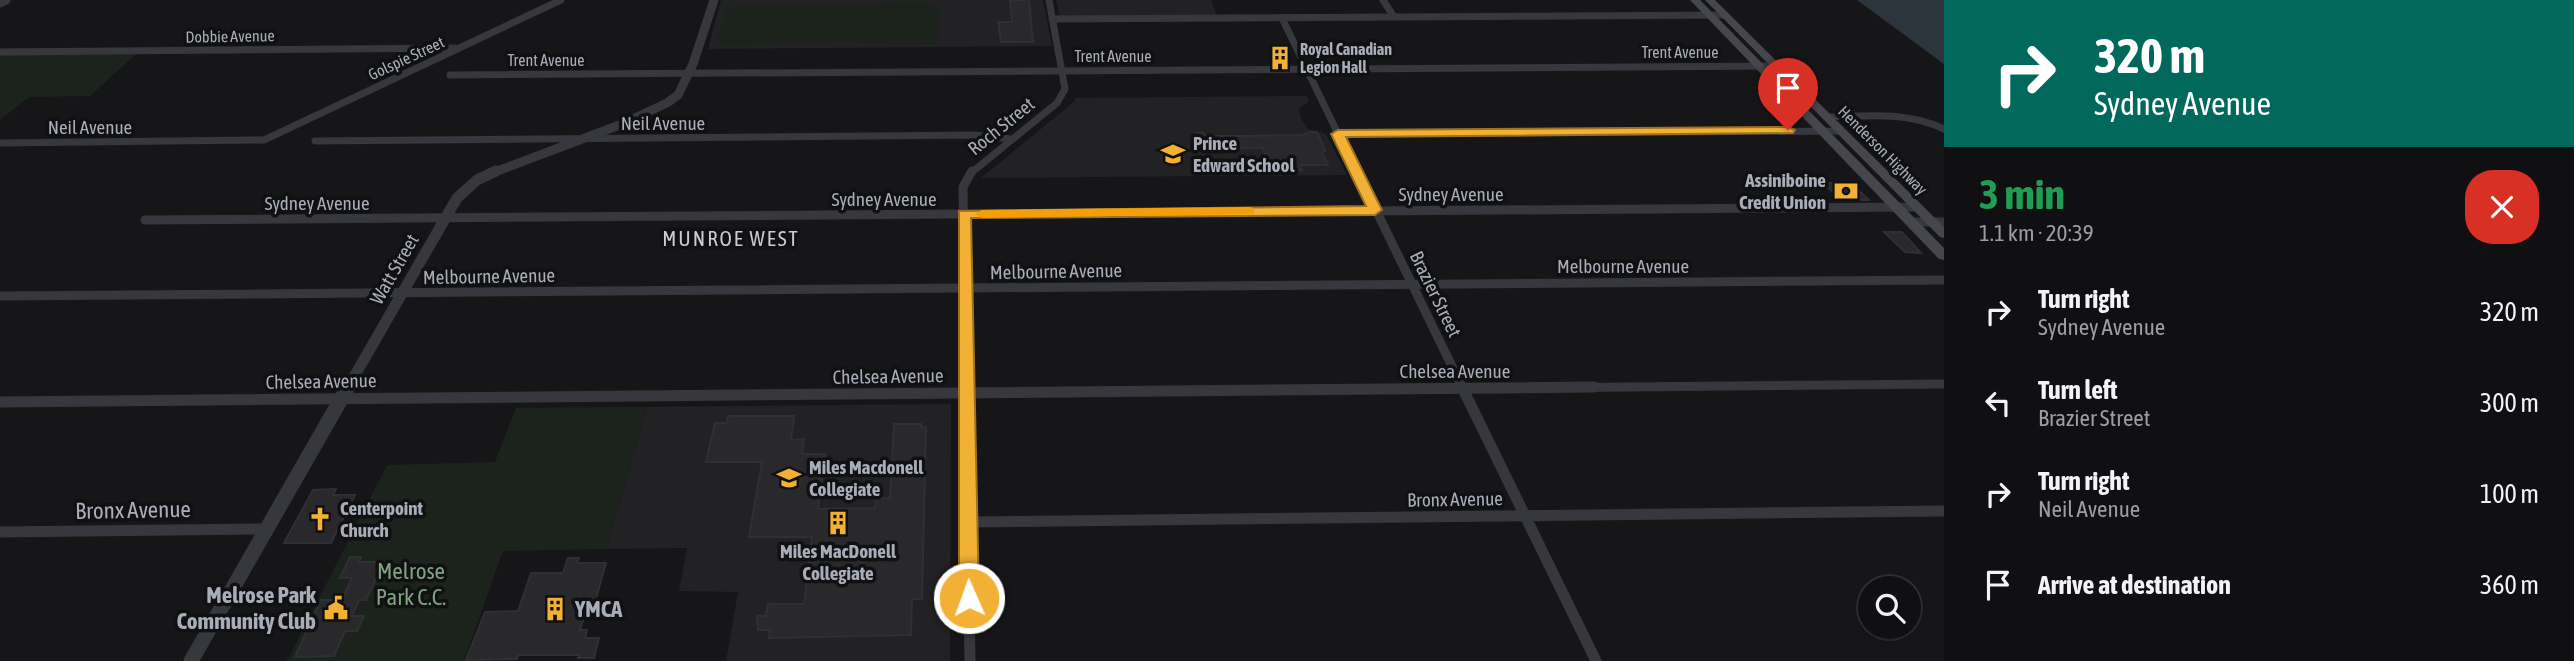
<!DOCTYPE html>
<meta charset="utf-8">
<style>
body{margin:0;font-family:"Asap Condensed",sans-serif;background:#19191b;color:#f1f3f6;height:100vh;display:flex;flex-direction:column;font-size:26px;white-space:nowrap}
*{box-sizing:border-box;margin:0}
p{font-size:23px;color:#9c9d9f}
.icon{flex:none;width:38px;height:38px;fill:none;stroke:currentColor;stroke-width:2;stroke-linecap:round;stroke-linejoin:round}
.map{position:relative;flex:1;overflow:hidden}
.side{display:flex;flex-direction:column;background:#101012;width:630px}
.side>*{flex:none}
.guide{background:#00695c;color:#fff;overflow:hidden}
.fabs{position:absolute;left:1858px;top:576px;display:grid;gap:14px}
.fabs a{display:grid;place-items:center;width:63px;height:63px;border-radius:50%;background:#101012;box-shadow:0 2px 5px #0004,0 0 0 2px #303032;font-size:35px}
.pin{position:absolute;display:grid;place-items:center;width:60px;height:60px;color:#fff;margin:-72px -30px;border-radius:50% 50% 50% 0;rotate:-45deg;box-shadow:0 0 7px #0007}
.pin .icon{rotate:45deg}
.me{position:absolute;width:77px;margin:-38px;rotate:358deg;stroke-linejoin:round;filter:drop-shadow(0 0 5px #0008)}
.turn{display:flex;align-items:center;gap:24px;height:147px;padding:0 35px;font-size:32px}
.turn .icon{width:91px;height:91px;stroke-width:2.5}
.turn b{display:block;font-size:49px;line-height:60px}
.round{display:grid;place-items:center;flex:none;width:74px;height:74px;border-radius:28px;background:#19191b}
.head{display:flex;align-items:center;justify-content:space-between;height:119px;padding:0 35px}
h1{font-size:42px;font-weight:700;line-height:52px;color:#1e9e55}
ul{padding:0;list-style:none}
li{display:flex;align-items:center;gap:21px;height:91px;padding:0 35px}
li div{flex:1}
li b{display:block;font-size:26px}
li em{font-style:normal}
main{display:flex;flex:1;min-height:0}
.map>svg:first-child{display:block}
.built{fill:#222225}
.green{fill:#1c231d}
.water{fill:#2c353c}
.building{fill:#29292c;stroke:#303034;stroke-width:2}
.lines{fill:none;stroke-linecap:round;stroke-linejoin:round}
.minor-far2{stroke:#37383d;stroke-width:7}
.minor-far1{stroke:#37383d;stroke-width:9}
.minor{stroke:#37383d;stroke-width:11}
.tertiary-far2{stroke:#37383d;stroke-width:9}
.tertiary-far1{stroke:#37383d;stroke-width:11}
.tertiary{stroke:#37383d;stroke-width:15}
.secondary{fill:#45474d;fill-rule:evenodd}
.route{fill:#f2b134;stroke:#9d7322;stroke-width:2}
.slow{fill:#f59e0b}
.labels{text-anchor:middle;stroke-width:7;stroke-linejoin:round;paint-order:stroke}
.far-street-label{font-size:16px;fill:#a8adb8;stroke:#111113}
.far-poi-label{font-size:16px;font-weight:bold;fill:#a8adb8;stroke:#111113;text-anchor:start}
.street-label{font-size:19px;fill:#a8adb8;stroke:#111113}
.poi-label{font-size:19px;font-weight:bold;fill:#a8adb8;stroke:#111113;text-anchor:start}
.neighbourhood-label{font-size:21px;letter-spacing:2px;fill:#c9ccd4;stroke:#111113}
.near-street-label{font-size:23px;fill:#a8adb8;stroke:#111113}
.near-park-label{font-size:23px;fill:#7fa381;stroke:#111113}
.near-poi-label{font-size:23px;font-weight:bold;fill:#a8adb8;stroke:#111113;text-anchor:end}
</style>
<main>
<div class="map">
<svg width="1944" height="661" viewBox="0 0 1944 661">
<rect width="100%" height="100%" fill="#161618"/>
<g class="built">
<polygon points="721,0 1043,0 1052,46 708,49"/>
<polygon points="1056,0 1211,0 1217,16 1060,17"/>
<polygon points="1307,96 1309,101 1299,109 1301,119 1308,129 1326,134 1347,175 981,178 1075,101 1075,98"/>
<polygon points="951,404 950,661 726,661 738,592 679,591 687,548 606,549 647,407"/>
</g>
<g class="green">
<path d="M921,2L932,5L939,12L937,44C904,44 870,42 836,42C827,42 818,47 810,43L731,46L720,45L715,41L727,10L736,6Z"/>
<polygon points="136,54 90,96 29,97 0,120 0,55"/>
<polygon points="647,407 606,549 503,551 464,661 287,661 387,465 495,462 516,408"/>
</g>
<polygon class="water" points="1857,0 1944,0 1944,64"/>
<g class="building">
<polygon points="1010,0 1029,0 1033,42 1001,42 998,22 1012,22"/>
<polygon points="1309,132 1317,132 1325,150 1322,153 1328,165 1300,165 1302,170 1271,171 1263,148 1212,149 1200,152 1195,133 1204,133 1205,136 1244,136 1303,135"/>
<polygon points="1823,183 1851,183 1869,200 1841,200"/>
<polygon points="1884,232 1902,232 1921,253 1905,252"/>
<polygon points="728,416 794,416 791,440 804,439 802,454 825,454 818,509 875,508 876,498 890,498 894,424 921,424 921,427 926,427 922,599 912,599 911,635 769,638 770,630 758,630 757,616 766,616 768,604 804,604 812,537 749,537 762,462 706,462 715,423 727,423"/>
<polygon points="336,489 333,495 355,495 331,543 284,543 313,490"/>
<polygon points="350,557 361,557 359,562 384,562 366,600 359,600 352,616 364,616 357,631 345,631 334,656 295,657 321,600 342,600 352,578 340,578"/>
<polygon points="568,558 579,558 577,563 606,563 594,606 587,607 580,630 587,630 585,638 599,638 594,658 578,658 579,655 518,655 517,659 466,660 485,612 518,611 531,573 563,573"/>
</g>
<g class="lines">
<g class="minor-far2">
<polyline points="1383,0 1394,17"/>
<polyline points="1282,18 1357,173"/>
<polyline points="1052,19 1725,15"/>
<polyline points="0,52 455,48"/>
<polyline points="450,75 1775,66"/>
<path d="M1827,117C1867,116 1907,111 1944,129"/>
<polyline points="1338,134 1841,131"/>
<polyline points="315,141 974,135 1011,139"/>
<polyline points="0,143 264,140 561,0"/>
<polyline points="971,173 1057,103 1065,89 1049,0"/>
</g>
<g class="minor-far1">
<polyline points="1357,171 1463,389"/>
<polyline points="145,220 1917,207"/>
<polyline points="1911,222 1944,222"/>
<polyline points="0,296 1944,280"/>
<polyline points="966,389 963,187 972,171"/>
<polyline points="1405,389 1944,384"/>
</g>
<g class="minor">
<polyline points="966,387 970,661"/>
<polyline points="1462,387 1596,661"/>
<polyline points="0,402 1594,387"/>
<polyline points="967,522 1944,511"/>
<polyline points="0,532 265,529"/>
</g>
<g class="tertiary-far2">
<polyline points="0,3 6,0"/>
<polyline points="492,173 622,124 667,103 678,95 693,64 714,0"/>
</g>
<polyline class="tertiary-far1" points="347,389 457,198 477,180 496,171"/>
<polyline class="tertiary" points="191,661 348,387"/>
<g class="secondary">
<polygon points="1690,0 1700,0 1944,248 1944,260 1939,259"/>
<polygon points="1705,0 1715,0 1944,227 1944,238 1940,237"/>
</g>
</g>
<polygon class="route" points="1788,127 1795,130 1793,133 1346,137 1382,210 1375,215 971,218 979,598 976,605 969,607 962,605 959,598 959,211 1366,206 1331,134 1338,130"/>
<polygon class="slow" points="1249,207 1254,208 1254,214 982,218 975,214 982,210"/>
<defs>
<g id="building-bare" transform="scale(1.89)"><path d="M-4-6H4V6H1V3H-1V6H-4ZM-2.5-4.3h1.7v1.8h-1.7ZM.8-4.3h1.7v1.8H.8ZM-2.5-1h1.7V.8h-1.7ZM.8-1h1.7V.8H.8Z" fill="#f2b134" stroke="#111113" stroke-width="2.5" paint-order="stroke"/></g>
<g id="school-bare" transform="scale(1.89)"><path d="M0-5L7-2L0 1L-7-2ZM-4 1L0 2.5L4 1V4Q0 6-4 4Z" fill="#f2b134" stroke="#111113" stroke-width="2.5" paint-order="stroke"/></g>
<g id="bank-bare" transform="scale(1.89)"><path d="M-6-4H6V4H-6ZM0-2.3a2.3 2.3 0 1 0 0 4.6a2.3 2.3 0 1 0 0-4.6Z" fill="#f2b134" stroke="#111113" stroke-width="2.5" paint-order="stroke"/></g>
<g id="church-bare" transform="scale(1.89)"><path d="M-1.2-6h2.4v3.5h3.3v2.4h-3.3V6h-2.4V-.1h-3.3v-2.4h3.3Z" fill="#f2b134" stroke="#111113" stroke-width="2.5" paint-order="stroke"/></g>
<g id="civic-bare" transform="scale(1.89)"><path d="M-.6-6.5H3V-4.5H.6V-3L4-1V1h2V6H-6V1h2V-1L-.6-3ZM-1.2 2.5V6h2.4V2.5Z" fill="#f2b134" stroke="#111113" stroke-width="2.5" paint-order="stroke"/></g>
</defs>
<g fill-rule="evenodd">
<use href="#building-bare" x="1280" y="58"/>
<use href="#school-bare" x="1173" y="154"/>
<use href="#bank-bare" x="1846" y="191"/>
<use href="#school-bare" x="789" y="478"/>
<use href="#church-bare" x="320" y="519"/>
<use href="#building-bare" x="838" y="523"/>
<use href="#civic-bare" x="336" y="608"/>
<use href="#building-bare" x="555" y="609"/>
</g>
<g class="labels">
<g class="far-street-label">
<text transform="translate(230 36) rotate(-1)" y="6">Dobbie Avenue</text>
<text x="1680" y="58">Trent Avenue</text>
<text x="1113" y="62">Trent Avenue</text>
<text transform="translate(406 58) rotate(-25)" y="6">Golspie Street</text>
<text x="546" y="66">Trent Avenue</text>
<text transform="translate(1883 150) rotate(45)" y="6">Henderson Highway</text>
</g>
<g class="far-poi-label">
<text x="1300" y="55">Royal Canadian<tspan x="1300" dy="18">Legion Hall</tspan></text>
</g>
<g class="street-label">
<text x="663" y="130">Neil Avenue</text>
<text transform="translate(1001 126) rotate(-39)" y="7">Roch Street</text>
<text x="90" y="134">Neil Avenue</text>
<text x="1451" y="201">Sydney Avenue</text>
<text x="884" y="206">Sydney Avenue</text>
<text x="317" y="210">Sydney Avenue</text>
<text x="1623" y="273">Melbourne Avenue</text>
<text transform="translate(394 269) rotate(-60)" y="7">Watt Street</text>
<text transform="translate(1056 271) rotate(-1)" y="7">Melbourne Avenue</text>
<text transform="translate(489 276) rotate(-1)" y="7">Melbourne Avenue</text>
<text transform="translate(1436 294) rotate(64)" y="7">Brazier Street</text>
<text x="1455" y="378">Chelsea Avenue</text>
<text transform="translate(888 376) rotate(-1)" y="7">Chelsea Avenue</text>
<text transform="translate(321 381) rotate(-1)" y="7">Chelsea Avenue</text>
<text transform="translate(1455 499) rotate(-1)" y="7">Bronx Avenue</text>
</g>
<g class="poi-label">
<text x="1193" y="150">Prince<tspan x="1193" dy="22">Edward School</tspan></text>
<text x="1826" y="187" text-anchor="end">Assiniboine<tspan x="1826" dy="22">Credit Union</tspan></text>
<text x="809" y="474">Miles Macdonell<tspan x="809" dy="22">Collegiate</tspan></text>
<text x="340" y="515">Centerpoint<tspan x="340" dy="22">Church</tspan></text>
<text x="838" y="558" text-anchor="middle">Miles MacDonell<tspan x="838" dy="22">Collegiate</tspan></text>
</g>
<g class="neighbourhood-label">
<text x="731" y="246">MUNROE WEST</text>
</g>
<g class="near-street-label">
<text transform="translate(133 510) rotate(-1)" y="8">Bronx Avenue</text>
</g>
<g class="near-park-label">
<text x="411" y="579">Melrose<tspan x="411" dy="26">Park C.C.</tspan></text>
</g>
<g class="near-poi-label">
<text x="316" y="603">Melrose Park<tspan x="316" dy="26">Community Club</tspan></text>
<text x="575" y="617" text-anchor="start">YMCA</text>
</g>
</g>
</svg>
<div class="fabs">
<a><svg class="icon" aria-label="search" viewBox="0 0 24 24"><circle cx="10" cy="10" r="6"/><path d="M15 15l6 6"/></svg></a>
</div>
<div class="pin" style="left:1788px;top:130px;background:#d93025"><svg class="icon" aria-label="arrive" viewBox="0 0 24 24"><path d="M6 21V4h12l-3 4 3 4H6"/></svg></div>
<svg class="me" style="left:969px;top:598px" viewBox="-20 -20 40 40"><circle r="17" fill="#f2b134" stroke="#fff" stroke-width="3"/><path d="M0-11L8 9 0 5-8 9z" fill="#fff"/></svg>
</div>
<section class="side">
<div class="guide">
<div class="turn"><svg class="icon" aria-label="right" viewBox="0 0 24 24"><path d="M7 20v-9h11M14 6l5 5-5 5"/></svg><div><b>320 m</b>Sydney Avenue</div></div>
</div>
<div class="head"><div><h1>3 min</h1><p>1.1 km · 20:39</p></div><a class="round" style="background:#d93025;color:#fff"><svg class="icon" aria-label="close" viewBox="0 0 24 24"><path d="M6 6l12 12M18 6L6 18"/></svg></a></div>
<ul>
<li><svg class="icon" aria-label="right" viewBox="0 0 24 24"><path d="M7 20v-9h11M14 6l5 5-5 5"/></svg><div><b>Turn right</b><p>Sydney Avenue</p></div><em>320 m</em></li>
<li><svg class="icon" aria-label="left" viewBox="0 0 24 24"><path d="M17 20v-9H6M10 6l-5 5 5 5"/></svg><div><b>Turn left</b><p>Brazier Street</p></div><em>300 m</em></li>
<li><svg class="icon" aria-label="right" viewBox="0 0 24 24"><path d="M7 20v-9h11M14 6l5 5-5 5"/></svg><div><b>Turn right</b><p>Neil Avenue</p></div><em>100 m</em></li>
<li><svg class="icon" aria-label="arrive" viewBox="0 0 24 24"><path d="M6 21V4h12l-3 4 3 4H6"/></svg><div><b>Arrive at destination</b></div><em>360 m</em></li>
</ul>
</section>
</main>
